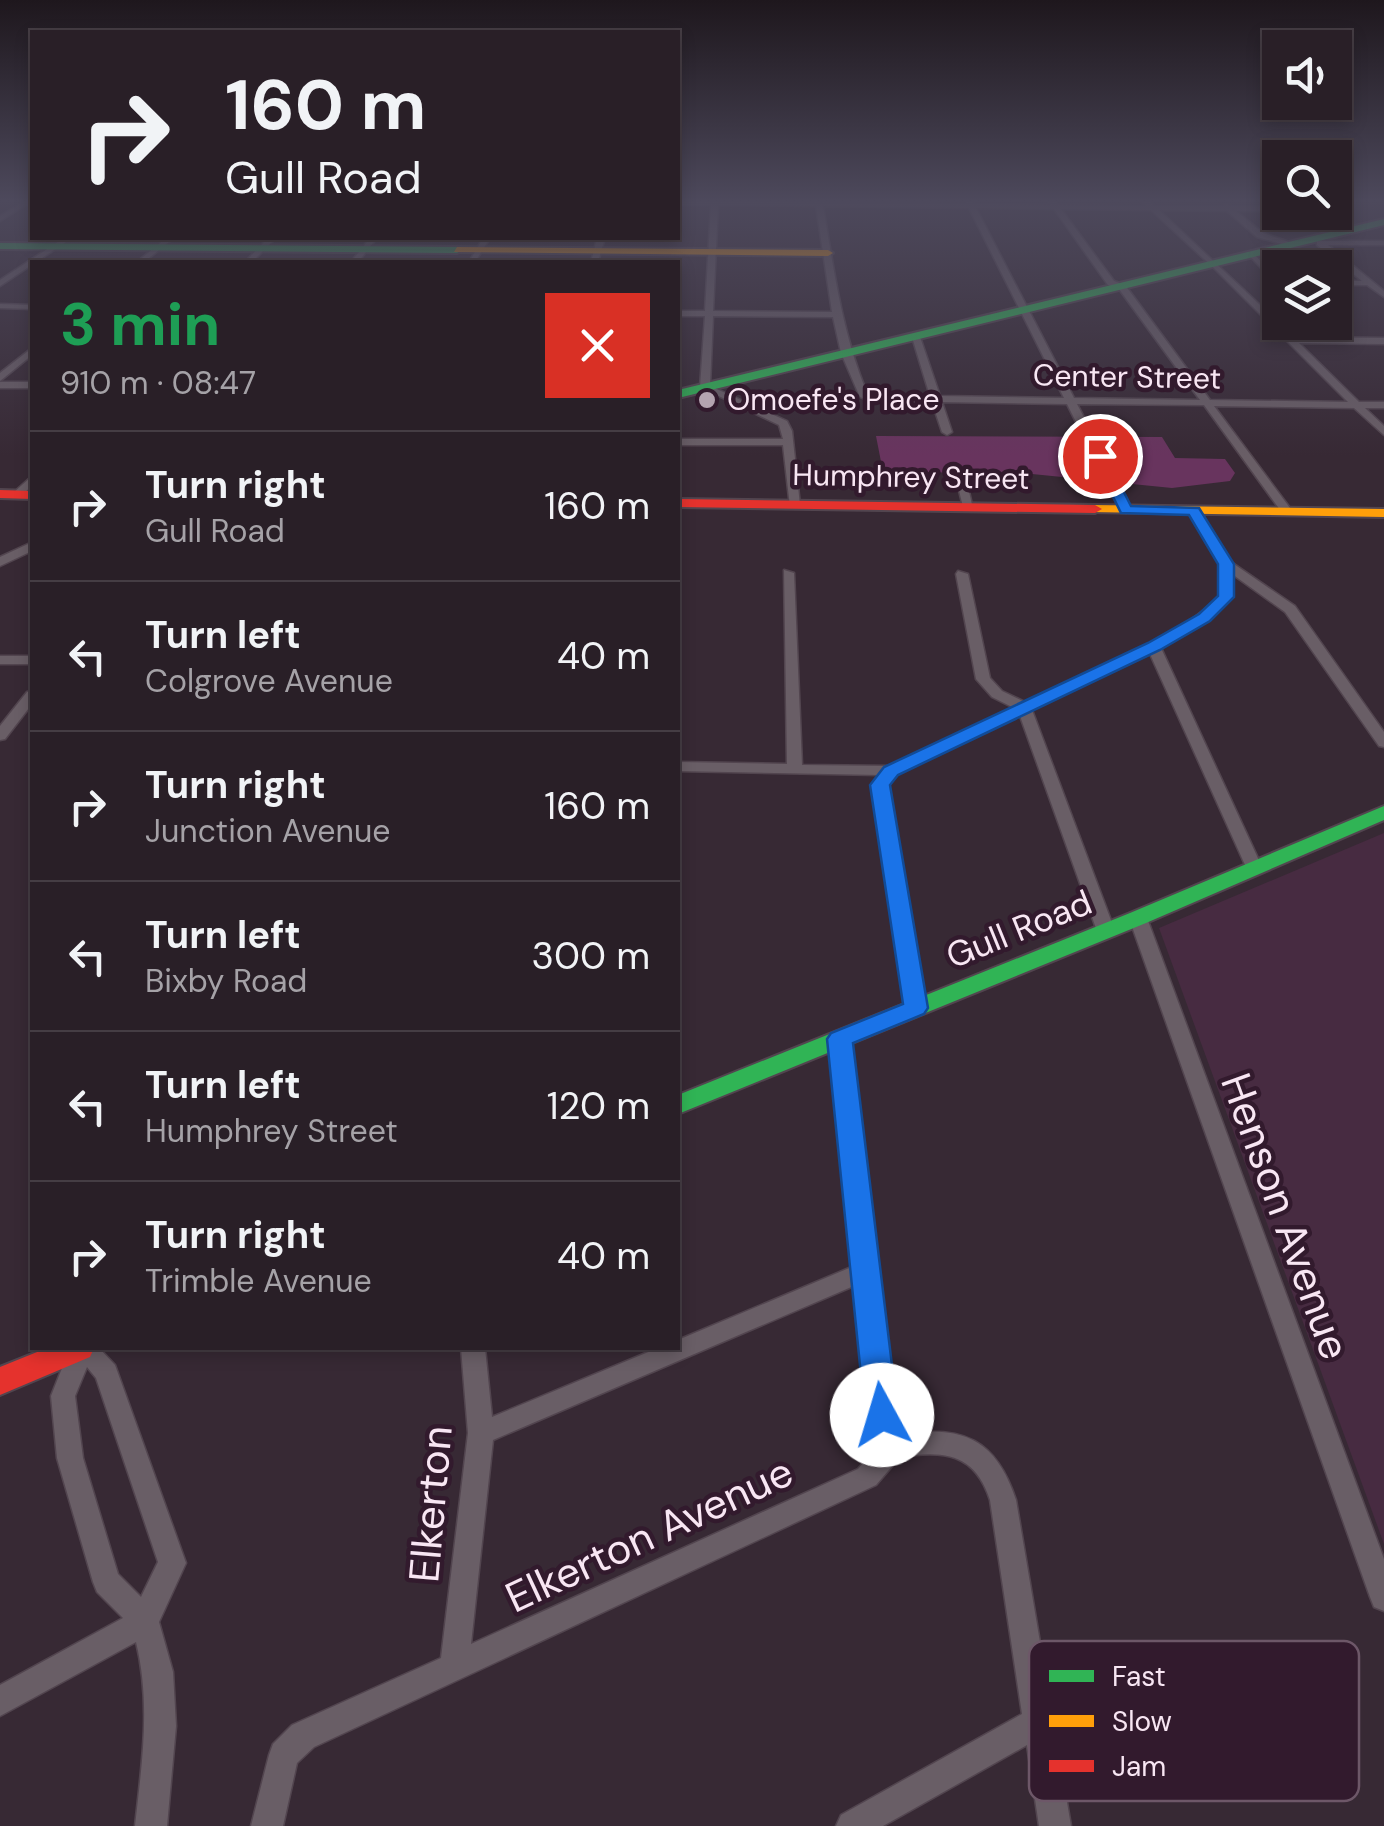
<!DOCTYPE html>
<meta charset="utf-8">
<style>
body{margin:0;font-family:"DM Sans",sans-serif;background:#352c33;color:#f1f3f6;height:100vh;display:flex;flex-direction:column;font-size:38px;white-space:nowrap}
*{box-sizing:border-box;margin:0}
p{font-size:32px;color:#a5a2a7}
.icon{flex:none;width:55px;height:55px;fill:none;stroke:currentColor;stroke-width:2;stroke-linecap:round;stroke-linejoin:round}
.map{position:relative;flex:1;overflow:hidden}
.sheet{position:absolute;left:30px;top:260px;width:650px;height:1090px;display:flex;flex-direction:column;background:#291f27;border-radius:0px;box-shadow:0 5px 15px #0003,0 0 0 2px #453d44}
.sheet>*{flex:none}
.guide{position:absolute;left:30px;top:30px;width:650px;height:210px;border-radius:0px;box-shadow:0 5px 15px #0003,0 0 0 2px #453d44;background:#291f27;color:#f1f3f6;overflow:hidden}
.controls{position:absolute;left:1262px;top:30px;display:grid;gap:20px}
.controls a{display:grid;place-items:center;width:90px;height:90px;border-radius:0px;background:#291f27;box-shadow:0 5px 15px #0003,0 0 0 2px #453d44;font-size:50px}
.pin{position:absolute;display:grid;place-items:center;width:85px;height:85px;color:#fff;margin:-42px;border:5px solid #fff;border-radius:50%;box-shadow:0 2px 10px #0007}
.me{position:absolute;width:110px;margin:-55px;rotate:354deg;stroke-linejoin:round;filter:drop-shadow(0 0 8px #0008)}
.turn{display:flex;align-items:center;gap:35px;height:210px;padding:0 30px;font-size:45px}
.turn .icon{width:130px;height:130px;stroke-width:2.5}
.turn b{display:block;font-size:70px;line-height:85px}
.round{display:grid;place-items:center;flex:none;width:105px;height:105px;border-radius:0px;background:#352c33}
.summary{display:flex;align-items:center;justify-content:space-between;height:170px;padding:0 30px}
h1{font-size:60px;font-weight:700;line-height:75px;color:#1e9e55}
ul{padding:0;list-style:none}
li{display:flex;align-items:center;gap:30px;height:150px;padding:0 30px;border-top:2px solid #453d44}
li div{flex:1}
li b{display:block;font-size:38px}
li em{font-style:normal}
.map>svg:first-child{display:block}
.built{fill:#472b41}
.green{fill:#68345e}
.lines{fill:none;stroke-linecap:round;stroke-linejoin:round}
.street-casing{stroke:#52454f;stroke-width:3}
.fast-casing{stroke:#52454f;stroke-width:4}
.slow-casing{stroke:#52454f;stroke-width:4}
.jam-casing{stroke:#52454f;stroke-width:4}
.street{fill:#695e66;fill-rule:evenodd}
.fast{fill:#30b455;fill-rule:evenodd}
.slow{fill:#ff9f0a;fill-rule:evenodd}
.jam{fill:#e5322d;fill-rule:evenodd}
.route{fill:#1a73e8;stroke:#114b97;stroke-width:2.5}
.poi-dot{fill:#b4a4b0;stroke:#321a2d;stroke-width:4}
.labels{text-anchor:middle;stroke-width:9;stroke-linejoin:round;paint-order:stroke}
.far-street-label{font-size:30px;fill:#f8e6f3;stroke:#321a2d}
.far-poi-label{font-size:30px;fill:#f8e6f3;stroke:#321a2d;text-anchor:start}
.street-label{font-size:35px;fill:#f8e6f3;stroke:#321a2d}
.near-street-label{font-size:42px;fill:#f8e6f3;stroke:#321a2d}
.key{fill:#321a2d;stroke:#6d5768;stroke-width:2.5}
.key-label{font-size:28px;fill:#f8e6f3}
</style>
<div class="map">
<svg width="1384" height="1826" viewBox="0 0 1384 1826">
<rect width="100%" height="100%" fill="#372934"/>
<polygon class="built" points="1384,833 1384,1544 1159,928"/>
<polygon class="green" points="876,436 1162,437 1175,458 1225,459 1235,473 1230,481 1172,488 1022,473 883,472"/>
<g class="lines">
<g class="street-casing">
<g id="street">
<polygon points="25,201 32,201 0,221 0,216"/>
<path d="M678,201L967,204L966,201H972L974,204L1051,205L1049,201H1055L1058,205L1146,206L1142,201H1149L1154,206H1223L1226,204L1231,206L1280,207V211H1236L1263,233L1292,243V247L1257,237L1227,211L1159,210L1294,337L1384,338V344L1299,343L1359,402H1384V408H1365L1384,426V435L1354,408L1214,406L1293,512L1287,515L1283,514L1204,405L1077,404L1132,510L1126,513L1120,510L1067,404L942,402L952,432L947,435L942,432L932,402L869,401L860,397L841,353L833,317L713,316L710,386L787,421L792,431L800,505L790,507L783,445H678V439H783L779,425L700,387L705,316H678V311H705L711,205H678ZM718,205L816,206L832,312L713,311ZM823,206L969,208L1064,398L940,396L920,337L916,334L912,337L930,396L867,393C842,333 834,271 823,206ZM976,208L1054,209L1108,285L1119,289L1200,400L1074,398ZM1061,209L1151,210L1217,271L1348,402L1210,400L1125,285L1114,281Z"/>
<polygon points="1293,212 1306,212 1362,229 1358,231"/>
<polygon points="64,238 72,238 0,286 0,280"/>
<polygon points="166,238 174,238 144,262 137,262"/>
<polygon points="268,238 276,238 252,262 245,262"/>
<polygon points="370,238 377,238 358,262 351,262"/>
<polygon points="483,238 490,238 475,262 469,262"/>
<polygon points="597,238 605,238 598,262 591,262"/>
<polygon points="1317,241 1384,241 1384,245 1328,245 1384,291 1384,297 1367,285 1335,285 1335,281 1362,281 1317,245"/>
<polygon points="1247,253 1253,253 1280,281 1280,288"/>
<polygon points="0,304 32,305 32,309 0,308"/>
<polygon points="32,348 32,355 0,381 0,373"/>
<rect x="0" y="382" width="32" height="6"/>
<polygon points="960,471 965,474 973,509 963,507 955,474"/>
<polygon points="32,476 32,485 21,497 13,497 13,493"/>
<path d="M1194,508L1200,511L1231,562L1295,606L1384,732V747L1379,746L1285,612L1232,574L1230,600L1210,620L1161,648L1262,867L1260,871H1248L1246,867L1150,654L1032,710L1115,931L1112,935L1106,937L1097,931L1020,716L896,774L888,785L925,1008L916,1014L907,1008L872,793V785L880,775L678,771V762L787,764L784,570L794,573L802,765L889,766L1014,708L992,697L976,679L956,574L958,571L968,574L990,678L1002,691L1025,702C1091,672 1167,646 1220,596V564L1188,511Z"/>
<polygon points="28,544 32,544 32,551 0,566 0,557"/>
<rect x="0" y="656" width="32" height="8"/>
<polygon points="32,691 32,704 5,739 0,740 0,726 27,692"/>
<polygon points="1138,913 1147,918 1384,1559 1384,1611 1374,1607 1370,1597 1129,918"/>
<path d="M840,1032L847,1034L850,1039L895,1415L901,1434C963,1425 996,1439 1016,1500L1071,1826H1039L1027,1745L883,1826H836L841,1815L1022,1714L990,1500C975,1453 944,1450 900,1457L876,1485L314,1747L297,1763L283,1826H251L269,1755L273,1744L292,1725L441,1658L468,1433L461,1348H485L492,1417L658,1348H678V1340L854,1266L830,1039L833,1034ZM856,1285L869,1415L879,1444L858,1469L471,1644L493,1440Z"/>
<path d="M70,1348H99L115,1365L186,1563L159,1622L173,1672L176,1726L167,1826H135C142,1763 151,1704 136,1642L0,1716V1685L123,1618L97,1592L93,1582L57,1458L51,1396ZM87,1367L96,1378L158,1562L141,1597L118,1574L83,1458L75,1396Z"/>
</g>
</g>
<g class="fast-casing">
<g id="fast">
<polygon points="1384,219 1384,225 678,398 678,390"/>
<polygon points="0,243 457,247 462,250 457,253 0,249"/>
<polygon points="1384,806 1384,820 1146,923 678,1114 678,1095 1130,913"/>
</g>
</g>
<g class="slow-casing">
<g id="slow">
<polygon points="457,247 828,250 833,253 828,256 454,252"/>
<polygon points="1095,505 1384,509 1384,517 1090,512 1088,509"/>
</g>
</g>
<g class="jam-casing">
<g id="jam">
<polygon points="0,490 32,491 32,499 0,498"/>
<polygon points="678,499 1095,505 1102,509 1095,513 678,507"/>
<polygon points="47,1348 94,1348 90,1357 0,1395 0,1367"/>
</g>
</g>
<use href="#street" class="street"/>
<use href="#fast" class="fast"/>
<use href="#slow" class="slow"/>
<use href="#jam" class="jam"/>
</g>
<linearGradient id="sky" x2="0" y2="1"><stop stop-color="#1e171d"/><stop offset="0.44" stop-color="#4d495c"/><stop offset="1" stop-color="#4d495c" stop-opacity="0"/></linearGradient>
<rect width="1384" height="456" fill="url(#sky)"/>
<polygon class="route" points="1095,453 1104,453 1131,506 1199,508 1234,564 1234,597 1210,621 1160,650 898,775 890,785 928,1008 924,1014 853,1043 898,1415 893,1425 882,1430 870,1425 865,1415 827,1039 831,1033 903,1004 870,785 884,767 1148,643 1199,614 1218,596 1218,564 1189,515 1121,513 1093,456"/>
<circle class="poi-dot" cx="707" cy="400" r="10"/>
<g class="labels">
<g class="far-street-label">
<text transform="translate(1127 377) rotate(1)" y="10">Center Street</text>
<text transform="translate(911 477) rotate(1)" y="10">Humphrey Street</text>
</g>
<g class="far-poi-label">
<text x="727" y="410">Omoefe's Place</text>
</g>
<g class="street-label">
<text transform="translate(1019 929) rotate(-22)" y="12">Gull Road</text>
</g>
<g class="near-street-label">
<text transform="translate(1286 1216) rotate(70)" y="15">Henson Avenue</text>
<text transform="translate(430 1504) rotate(-85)" y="15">Elkerton</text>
<text transform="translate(649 1534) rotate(-25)" y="15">Elkerton Avenue</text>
</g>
</g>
<rect x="1029" y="1641" width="330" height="160" rx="15" class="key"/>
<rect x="1049" y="1670" width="45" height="12" fill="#30b455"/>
<rect x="1049" y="1715" width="45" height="12" fill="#ff9f0a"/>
<rect x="1049" y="1760" width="45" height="12" fill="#e5322d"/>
<g class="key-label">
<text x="1112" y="1686">Fast</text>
<text x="1112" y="1731">Slow</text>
<text x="1112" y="1776">Jam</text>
</g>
</svg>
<div class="controls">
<a><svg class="icon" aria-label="sound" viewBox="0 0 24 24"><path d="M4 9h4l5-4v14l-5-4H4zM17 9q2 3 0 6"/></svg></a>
<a><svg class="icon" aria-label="search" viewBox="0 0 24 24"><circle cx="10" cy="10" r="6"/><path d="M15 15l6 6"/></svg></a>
<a><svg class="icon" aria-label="layers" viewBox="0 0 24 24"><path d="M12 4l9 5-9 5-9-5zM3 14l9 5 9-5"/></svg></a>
</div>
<div class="pin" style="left:1100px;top:456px;background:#d93025"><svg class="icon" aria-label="arrive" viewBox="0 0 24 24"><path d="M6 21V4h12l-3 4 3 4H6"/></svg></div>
<svg class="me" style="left:882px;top:1415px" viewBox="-20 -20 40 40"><circle r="19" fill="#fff"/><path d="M0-13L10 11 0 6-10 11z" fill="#1a73e8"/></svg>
<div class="guide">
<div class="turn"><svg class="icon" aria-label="right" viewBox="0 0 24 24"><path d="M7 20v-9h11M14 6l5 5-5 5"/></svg><div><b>160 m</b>Gull Road</div></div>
</div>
<section class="sheet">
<div class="summary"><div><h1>3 min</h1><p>910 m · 08:47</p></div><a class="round" style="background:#d93025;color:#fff"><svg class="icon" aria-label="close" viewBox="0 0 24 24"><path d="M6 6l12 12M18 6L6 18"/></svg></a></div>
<ul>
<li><svg class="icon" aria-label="right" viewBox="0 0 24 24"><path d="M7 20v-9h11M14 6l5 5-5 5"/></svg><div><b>Turn right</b><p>Gull Road</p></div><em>160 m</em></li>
<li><svg class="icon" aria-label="left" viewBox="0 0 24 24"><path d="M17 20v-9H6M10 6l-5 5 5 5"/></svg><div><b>Turn left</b><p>Colgrove Avenue</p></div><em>40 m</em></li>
<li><svg class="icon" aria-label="right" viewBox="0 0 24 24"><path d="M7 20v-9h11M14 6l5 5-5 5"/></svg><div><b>Turn right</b><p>Junction Avenue</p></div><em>160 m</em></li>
<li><svg class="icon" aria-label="left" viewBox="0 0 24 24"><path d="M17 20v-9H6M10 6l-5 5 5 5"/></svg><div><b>Turn left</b><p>Bixby Road</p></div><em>300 m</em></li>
<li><svg class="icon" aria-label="left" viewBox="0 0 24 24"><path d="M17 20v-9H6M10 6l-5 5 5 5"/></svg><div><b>Turn left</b><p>Humphrey Street</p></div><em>120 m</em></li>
<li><svg class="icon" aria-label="right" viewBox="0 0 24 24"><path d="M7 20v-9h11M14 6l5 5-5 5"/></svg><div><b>Turn right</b><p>Trimble Avenue</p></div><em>40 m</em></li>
</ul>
</section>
</div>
